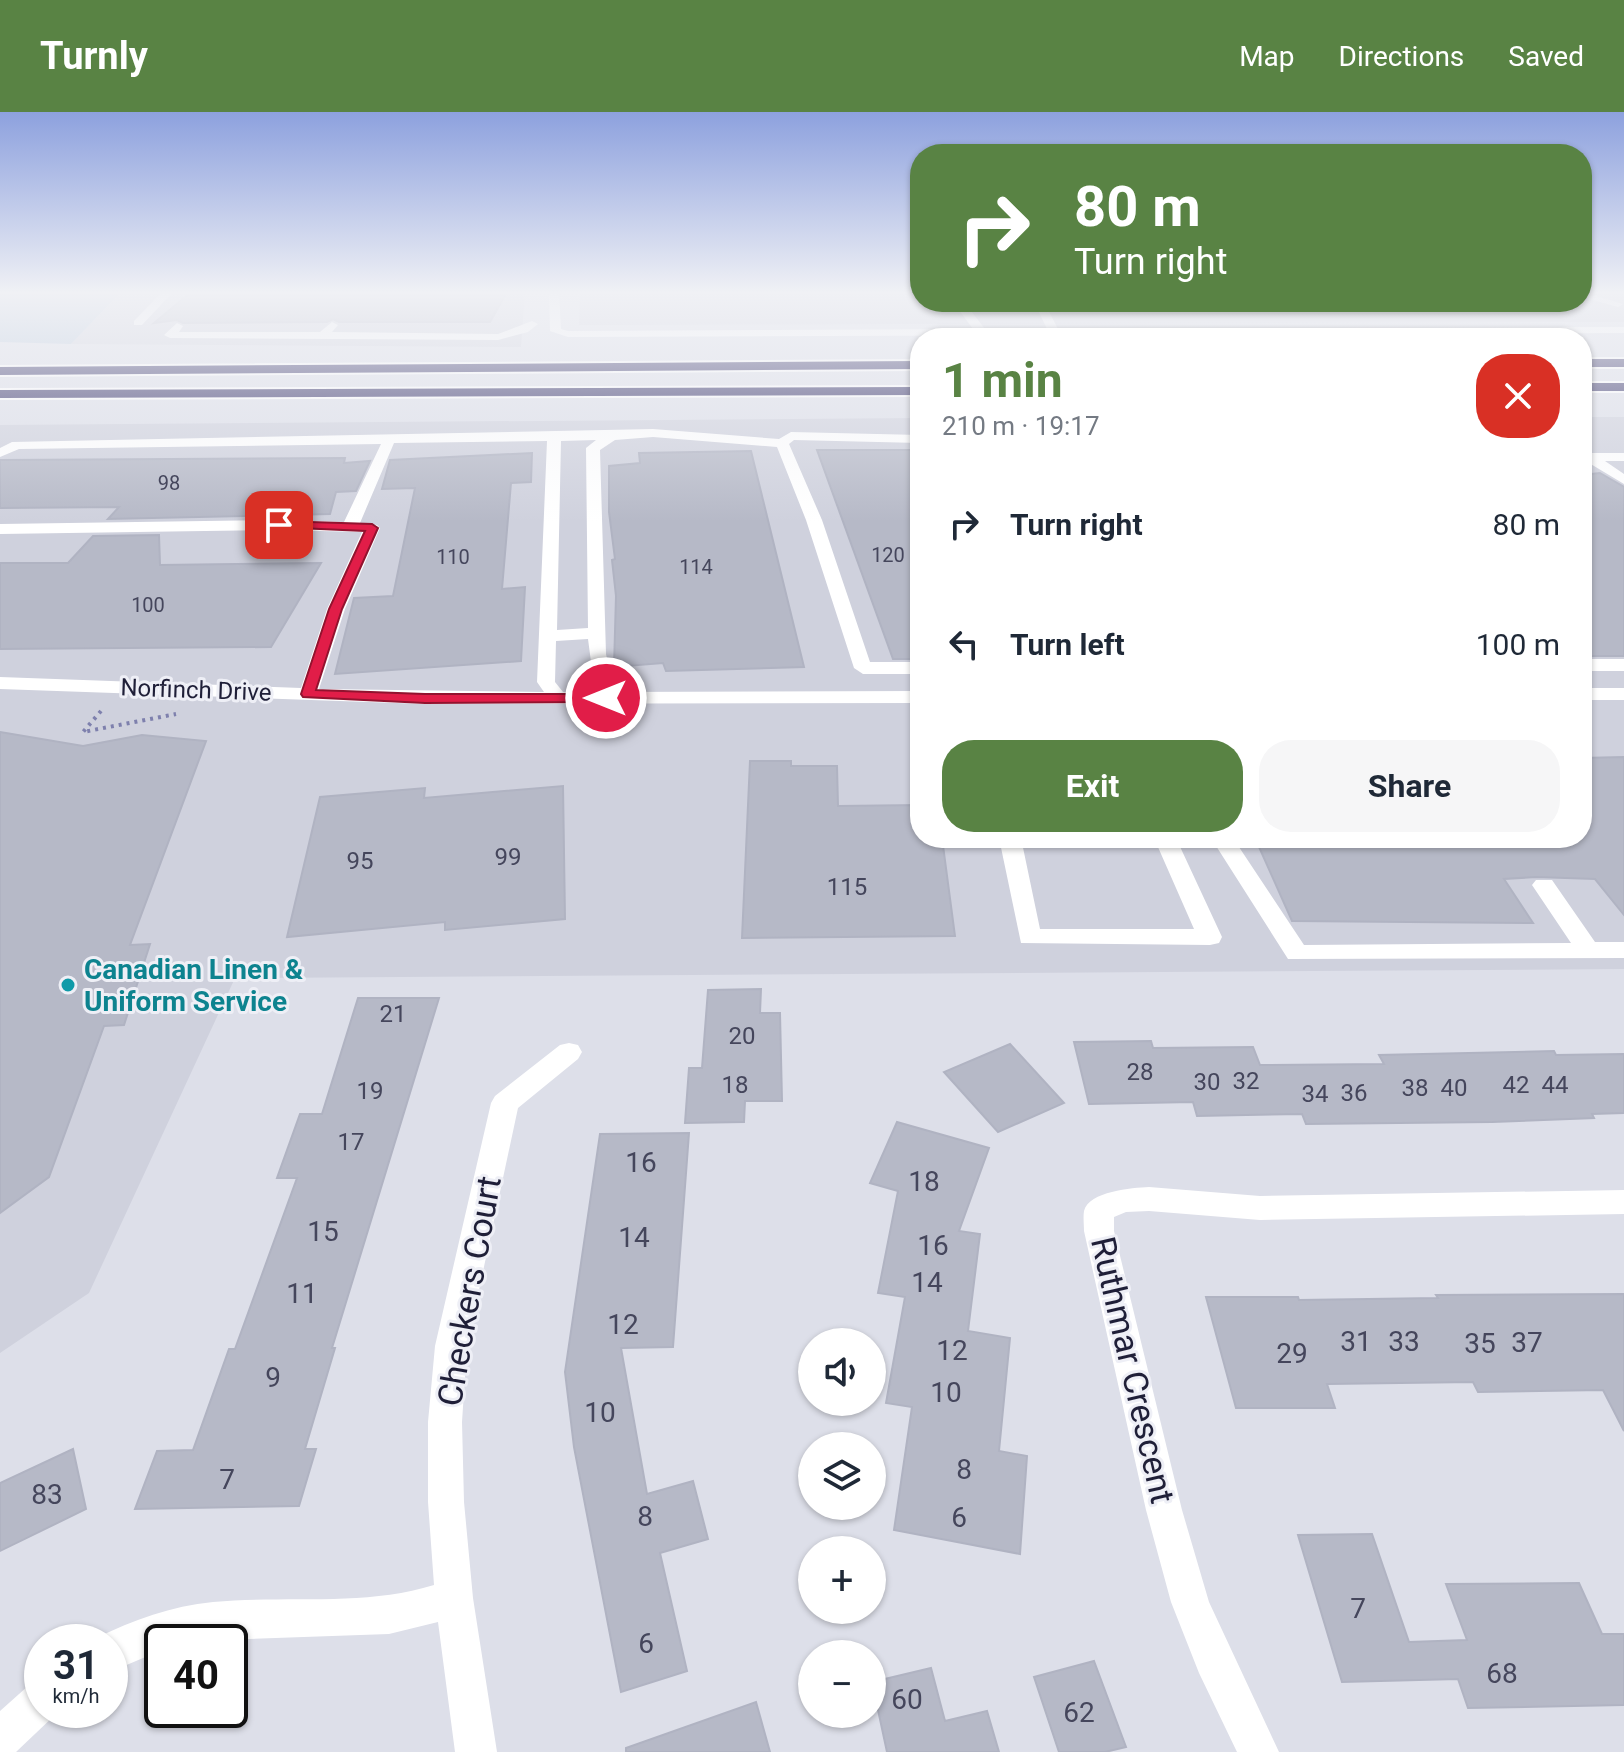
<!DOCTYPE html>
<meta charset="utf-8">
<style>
body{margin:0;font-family:Roboto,sans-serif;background:#f6f6f7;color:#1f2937;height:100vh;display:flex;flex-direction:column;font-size:30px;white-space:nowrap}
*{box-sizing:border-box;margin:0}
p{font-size:26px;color:#747a83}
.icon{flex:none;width:44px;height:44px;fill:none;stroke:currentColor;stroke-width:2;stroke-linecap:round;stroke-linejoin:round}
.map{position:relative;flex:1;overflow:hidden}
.sheet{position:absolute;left:910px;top:216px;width:682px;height:520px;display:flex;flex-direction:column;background:#fff;border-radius:32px;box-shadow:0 2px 6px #0004}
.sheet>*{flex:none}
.top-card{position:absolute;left:910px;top:32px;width:682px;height:168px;border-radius:32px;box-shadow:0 2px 6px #0004;background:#598344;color:#fff;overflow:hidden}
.tools{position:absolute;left:798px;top:1216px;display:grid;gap:16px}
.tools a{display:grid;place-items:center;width:88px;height:88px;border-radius:50%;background:#fff;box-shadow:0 2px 6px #0004;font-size:40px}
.speed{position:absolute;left:24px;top:1512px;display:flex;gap:16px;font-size:40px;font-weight:700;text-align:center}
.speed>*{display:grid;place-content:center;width:104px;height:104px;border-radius:50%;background:#fff;box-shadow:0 2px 6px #0004;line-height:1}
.speed small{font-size:20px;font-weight:400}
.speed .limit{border:4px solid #111;border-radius:12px;background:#fff;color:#111}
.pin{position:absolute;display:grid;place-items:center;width:68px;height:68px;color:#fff;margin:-34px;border-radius:16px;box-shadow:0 4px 12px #0006}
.me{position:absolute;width:88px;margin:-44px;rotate:270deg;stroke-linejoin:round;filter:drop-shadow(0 0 6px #0008)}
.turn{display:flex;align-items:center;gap:28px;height:168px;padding:0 32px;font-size:36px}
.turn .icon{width:104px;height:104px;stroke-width:2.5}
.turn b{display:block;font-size:56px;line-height:68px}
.round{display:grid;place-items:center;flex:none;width:84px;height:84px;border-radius:32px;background:#f6f6f7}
.headline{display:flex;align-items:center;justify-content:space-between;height:136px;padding:0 32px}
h1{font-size:48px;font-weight:700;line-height:60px;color:#598344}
.primary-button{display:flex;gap:16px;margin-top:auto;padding:16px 32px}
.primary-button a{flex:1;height:92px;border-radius:32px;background:#598344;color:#fff;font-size:32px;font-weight:700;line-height:92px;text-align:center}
.primary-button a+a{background:#f6f6f7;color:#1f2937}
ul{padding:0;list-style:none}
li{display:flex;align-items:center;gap:24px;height:120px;padding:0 32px}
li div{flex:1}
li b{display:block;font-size:30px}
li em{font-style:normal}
header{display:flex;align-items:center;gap:48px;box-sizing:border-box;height:112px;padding:0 40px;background:#598344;color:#fff}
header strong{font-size:38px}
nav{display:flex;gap:44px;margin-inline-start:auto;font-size:28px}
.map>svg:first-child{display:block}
.built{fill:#cfd1dd}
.green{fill:#b6c7db}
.building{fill:#b6b9c7;stroke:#b0b3c2;stroke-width:2}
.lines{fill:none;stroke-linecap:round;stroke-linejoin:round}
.highway-casing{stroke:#fff;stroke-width:4}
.path{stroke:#7e80ad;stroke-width:4;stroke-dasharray:3 5;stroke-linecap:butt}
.minor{fill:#fff;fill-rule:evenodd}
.highway{fill:#302c64;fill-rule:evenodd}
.route{fill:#e11d48;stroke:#92132f;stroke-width:2}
.culture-dot{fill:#0f9aa8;stroke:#eeeff6;stroke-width:3}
.labels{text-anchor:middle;stroke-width:6;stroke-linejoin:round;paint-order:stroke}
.far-number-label{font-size:20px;fill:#45465c}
.far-street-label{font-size:24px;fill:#1f1f38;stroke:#eeeff6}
.number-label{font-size:24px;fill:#45465c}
.culture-label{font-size:28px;font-weight:bold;fill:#0d838f;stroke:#eeeff6;text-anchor:start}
.near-number-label{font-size:28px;fill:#45465c}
.near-street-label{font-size:34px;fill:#1f1f38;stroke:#eeeff6}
</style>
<header>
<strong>Turnly</strong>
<nav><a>Map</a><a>Directions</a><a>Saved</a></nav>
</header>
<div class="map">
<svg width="1624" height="1640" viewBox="0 0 1624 1640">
<rect width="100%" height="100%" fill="#dddfe9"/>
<g class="built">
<polygon points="121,180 525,180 521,235 71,232"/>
<polygon points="580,180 920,180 920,190 1582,190 1582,180 1624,180 1624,210 579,213"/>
<polygon points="1582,305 1624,305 1624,857 235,866 89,1181 0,1241 0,313 920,306 920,726 1582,726"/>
</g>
<polygon class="green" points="0,180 121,180 71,232 0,230"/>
<g class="building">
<polygon points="191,180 507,180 490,210 339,210 333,207 327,210 183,211 177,208 154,211"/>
<polygon points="817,338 920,338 920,547 893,547"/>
<polygon points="751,339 804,555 666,559 663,551 614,555 616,484 612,448 615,447 609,400 609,354 640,351 639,341"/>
<polygon points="532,341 531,370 511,371 502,477 525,475 521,549 335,562 354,486 393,484 415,376 382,377 390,348"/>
<polygon points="345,346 344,351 370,349 356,379 336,380 330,402 108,407 119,395 0,396 0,348"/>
<polygon points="1600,361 1624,375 1624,544 1582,544 1582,363"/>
<polygon points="159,423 160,453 321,451 271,535 0,537 0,451 68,451 93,424"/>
<polygon points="0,620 83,634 142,623 206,629 130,833 150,832 124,913 104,914 49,1065 0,1101"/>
<polygon points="1624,645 1624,803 1595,767 1536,765 1504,767 1533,811 1292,809 1255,726 1582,726 1582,646"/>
<polygon points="750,649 791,649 791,654 837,654 838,694 920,693 920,726 942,726 955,824 742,826"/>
<polygon points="563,674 565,807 445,818 445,810 287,825 320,685 425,676 424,686"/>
<polygon points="761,877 760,901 780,901 782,989 745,989 744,1010 685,1011 689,956 702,956 708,878"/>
<polygon points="358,886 439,886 332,1236 335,1236 305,1337 316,1337 299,1394 135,1397 157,1339 193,1338 229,1237 235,1237 297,1066 277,1066 300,1002 322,1002"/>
<polygon points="1151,929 1153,936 1253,935 1260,953 1384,952 1379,943 1554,939 1556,943 1624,942 1624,1001 1592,1002 1594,1006 1492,1010 1306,1012 1302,1002 1197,1004 1193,990 1089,992 1074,930"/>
<polygon points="1010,932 1064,991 998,1020 944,960"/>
<polygon points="897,1010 989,1036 959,1119 980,1122 968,1219 1010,1226 999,1339 1027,1344 1020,1442 894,1418 912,1295 886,1291 905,1185 878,1181 898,1079 870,1071"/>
<polygon points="689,1021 673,1235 621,1236 647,1382 693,1369 708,1427 660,1441 687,1559 621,1580 574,1335 565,1260 600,1022"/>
<polygon points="1624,1182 1624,1319 1603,1278 1478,1280 1473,1270 1327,1272 1335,1296 1236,1296 1206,1185 1298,1185 1299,1188 1438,1186 1436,1183"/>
<polygon points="73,1337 86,1397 0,1439 0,1371"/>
<polygon points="1372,1422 1409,1530 1467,1528 1446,1472 1579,1471 1602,1522 1624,1522 1624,1593 1468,1596 1458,1567 1342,1570 1298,1423"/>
<polygon points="1094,1549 1126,1635 1105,1640 1059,1640 1034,1565"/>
<polygon points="931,1556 945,1609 987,1599 999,1640 887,1640 872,1570"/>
<polygon points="756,1590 770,1640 626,1640 626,1636"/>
</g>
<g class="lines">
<g class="highway-casing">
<g id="highway">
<rect x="1582" y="247" width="42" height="8"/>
<polygon points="920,249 920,257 0,263 0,255"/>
<rect x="1582" y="271" width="42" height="8"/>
<polygon points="920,275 920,283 0,286 0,278"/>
</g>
</g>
<polyline class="path" points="101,599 83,620 176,602"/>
<g class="minor">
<polygon points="162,180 173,180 142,213 134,213 134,209"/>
<polygon points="549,180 559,180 561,217 568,219 973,217 953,190 964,190 985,217 1047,217 1034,190 1044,190 1058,217 1624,215 1624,221 568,225 550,219"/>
<polygon points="1582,180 1623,192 1618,195 1582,185"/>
<polygon points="532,209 538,212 528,220 498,228 170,226 164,223 177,211 183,214 179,220 320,220 332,210 338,213 332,220 498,222"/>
<path d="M653,317L779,327L791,320L920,323V331L794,328L789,332L822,408L870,550H920V562H863L854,556L806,408L777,335L653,325L615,328L600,338L606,542L614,580L920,579V591L425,592L0,577V565L301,576L327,497L362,420L279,418L0,422V412L279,408L344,410L381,332L19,337L0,345V336L12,330ZM596,328L586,336L588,516L557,518L561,329ZM547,329L537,570L544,580L319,577L345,497L380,416L377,413L360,411L394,331ZM588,527L595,580H563L555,570L556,529Z"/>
<polygon points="1589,341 1624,341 1624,349 1605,349 1624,362 1624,372 1584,348 1584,342"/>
<rect x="1582" y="547" width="42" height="12"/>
<rect x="1582" y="576" width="42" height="12"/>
<polygon points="999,726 1021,726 1040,817 1194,817 1154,726 1176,726 1222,825 1219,831 1210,833 1021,831"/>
<polygon points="1211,726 1233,726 1304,833 1571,831 1532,773 1536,768 1552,768 1595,830 1624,830 1624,846 1288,847"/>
<path d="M569,931L578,933L582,940L578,947L518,996L467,1234L462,1310L464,1390L473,1486L497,1640H455L438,1510L389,1522L162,1530V1538L110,1560V1530H95L96,1526C134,1508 171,1494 213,1490C287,1483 363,1495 434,1473L428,1390V1310L435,1234L491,991L495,984L560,933Z"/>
<path d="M1149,1075L1260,1084L1624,1078V1102L1260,1108L1149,1099L1126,1100L1114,1105V1119L1182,1398L1209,1490L1279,1640H1237L1199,1561L1171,1490L1146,1398L1084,1119C1084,1113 1083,1105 1084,1099C1089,1079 1132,1076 1149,1075Z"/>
<polygon points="42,1568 42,1598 58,1598 56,1602 16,1640 0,1640 0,1599 28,1574"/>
</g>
<use href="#highway" class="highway"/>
</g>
<linearGradient id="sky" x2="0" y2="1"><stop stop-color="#8da1de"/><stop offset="0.44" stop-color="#f0f1f5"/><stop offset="1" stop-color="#f0f1f5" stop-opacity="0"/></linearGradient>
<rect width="1624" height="410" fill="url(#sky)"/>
<polygon class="route" points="279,409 372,412 378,416 342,497 316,578 425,582 606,582 613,586 606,590 425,591 303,585 301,582 329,497 365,419 275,415 274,413"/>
<circle class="culture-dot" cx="68" cy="873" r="8"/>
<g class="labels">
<g class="far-number-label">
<text x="169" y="378">98</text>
<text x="888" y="450">120</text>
<text x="453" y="452">110</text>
<text x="696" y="462">114</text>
<text x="148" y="500">100</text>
</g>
<g class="far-street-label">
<text transform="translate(196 578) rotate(2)" y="8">Norfinch Drive</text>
</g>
<g class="number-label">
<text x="508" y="753">99</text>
<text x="360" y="757">95</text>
<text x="847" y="783">115</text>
<text x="393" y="910">21</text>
<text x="742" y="932">20</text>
<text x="1140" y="968">28</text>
<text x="1246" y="977">32</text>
<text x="1207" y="978">30</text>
<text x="735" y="981">18</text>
<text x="1516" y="981">42</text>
<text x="1555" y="981">44</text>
<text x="1415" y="984">38</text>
<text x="1454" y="984">40</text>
<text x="370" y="987">19</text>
<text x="1354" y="989">36</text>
<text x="1315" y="990">34</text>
<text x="351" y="1038">17</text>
</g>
<g class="culture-label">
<text x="84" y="867">Canadian Linen &amp;<tspan x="84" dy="32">Uniform Service</tspan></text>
</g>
<g class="near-number-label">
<text x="641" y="1060">16</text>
<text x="924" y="1079">18</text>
<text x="323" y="1129">15</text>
<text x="634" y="1135">14</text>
<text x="933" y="1143">16</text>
<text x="927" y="1180">14</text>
<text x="302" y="1191">11</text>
<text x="623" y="1222">12</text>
<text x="1356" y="1239">31</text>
<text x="1404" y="1239">33</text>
<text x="1527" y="1240">37</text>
<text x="1480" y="1241">35</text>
<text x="952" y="1248">12</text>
<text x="1292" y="1251">29</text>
<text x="273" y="1275">9</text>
<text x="946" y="1290">10</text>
<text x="600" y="1310">10</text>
<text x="964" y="1367">8</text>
<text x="227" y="1377">7</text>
<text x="47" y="1392">83</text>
<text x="645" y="1414">8</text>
<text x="959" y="1415">6</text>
<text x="1358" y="1506">7</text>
<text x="646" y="1541">6</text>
<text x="1502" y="1571">68</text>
<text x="907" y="1597">60</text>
<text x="1079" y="1610">62</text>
</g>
<g class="near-street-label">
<text transform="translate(469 1179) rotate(-80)" y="12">Checkers Court</text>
<text transform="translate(1133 1258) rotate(77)" y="12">Ruthmar Crescent</text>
</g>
</g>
</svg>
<div class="tools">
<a><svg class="icon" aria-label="sound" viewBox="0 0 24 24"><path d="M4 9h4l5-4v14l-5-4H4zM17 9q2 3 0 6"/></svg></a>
<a><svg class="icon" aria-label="layers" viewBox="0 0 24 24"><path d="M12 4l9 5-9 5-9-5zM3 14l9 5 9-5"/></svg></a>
<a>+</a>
<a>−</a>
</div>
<div class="speed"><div>31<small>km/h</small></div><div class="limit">40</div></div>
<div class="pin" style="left:279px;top:413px;background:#d93025"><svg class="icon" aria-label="arrive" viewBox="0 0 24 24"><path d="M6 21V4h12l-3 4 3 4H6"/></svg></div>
<svg class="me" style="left:606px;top:586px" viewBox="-20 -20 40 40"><circle r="17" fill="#e11d48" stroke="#fff" stroke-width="3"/><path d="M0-11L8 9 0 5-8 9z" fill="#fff"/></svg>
<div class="top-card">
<div class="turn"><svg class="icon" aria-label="right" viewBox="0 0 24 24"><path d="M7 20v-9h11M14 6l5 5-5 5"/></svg><div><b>80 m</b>Turn right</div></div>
</div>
<section class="sheet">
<div class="headline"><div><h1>1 min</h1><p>210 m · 19:17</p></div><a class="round" style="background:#d93025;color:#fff"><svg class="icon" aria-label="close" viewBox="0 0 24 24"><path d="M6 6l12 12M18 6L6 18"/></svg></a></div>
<ul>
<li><svg class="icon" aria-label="right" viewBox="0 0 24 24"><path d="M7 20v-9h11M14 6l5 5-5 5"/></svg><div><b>Turn right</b></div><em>80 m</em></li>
<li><svg class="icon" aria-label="left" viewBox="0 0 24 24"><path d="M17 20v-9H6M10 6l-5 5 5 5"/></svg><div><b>Turn left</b></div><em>100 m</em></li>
</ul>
<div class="primary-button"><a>Exit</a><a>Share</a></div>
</section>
</div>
